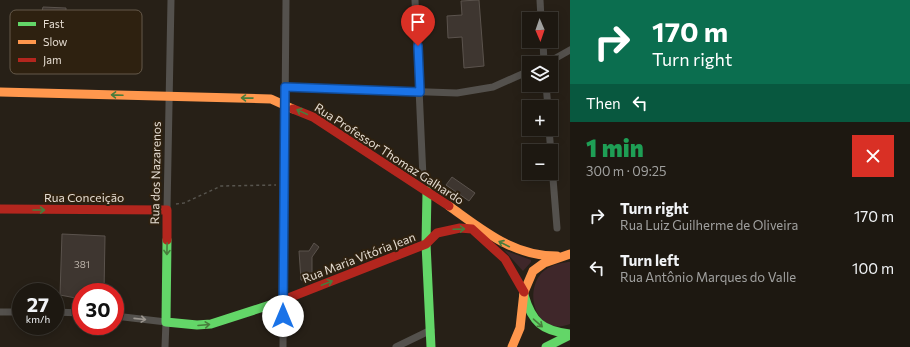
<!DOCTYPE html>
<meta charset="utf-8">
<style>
body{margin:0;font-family:Commissioner,sans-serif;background:#25211a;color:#f1f3f6;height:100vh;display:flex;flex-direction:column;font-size:15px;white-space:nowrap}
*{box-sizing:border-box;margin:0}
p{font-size:13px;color:#a0a09f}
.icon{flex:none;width:22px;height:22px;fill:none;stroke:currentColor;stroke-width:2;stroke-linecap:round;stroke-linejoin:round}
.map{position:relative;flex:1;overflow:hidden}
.side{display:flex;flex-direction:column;background:#1d1811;width:340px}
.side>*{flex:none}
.hud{background:#0b6e4f;color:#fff;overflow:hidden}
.needle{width:26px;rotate:178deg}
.buttons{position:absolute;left:522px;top:12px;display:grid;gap:8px}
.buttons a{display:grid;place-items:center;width:36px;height:36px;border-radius:0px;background:#1d1811;box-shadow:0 2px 10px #0003,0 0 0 1px #3b3731;font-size:20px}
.speed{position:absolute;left:12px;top:283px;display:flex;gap:8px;font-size:20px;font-weight:700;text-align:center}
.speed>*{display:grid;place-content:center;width:52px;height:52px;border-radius:50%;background:#1d1811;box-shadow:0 2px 10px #0003,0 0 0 1px #3b3731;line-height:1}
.speed small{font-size:10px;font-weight:400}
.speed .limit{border:6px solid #d22;background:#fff;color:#111}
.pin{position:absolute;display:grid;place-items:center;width:34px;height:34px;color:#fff;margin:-41px -17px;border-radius:50% 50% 50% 0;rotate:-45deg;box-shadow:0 0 4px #0007}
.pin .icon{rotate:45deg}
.me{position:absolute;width:44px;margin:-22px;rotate:0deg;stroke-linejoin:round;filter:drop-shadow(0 0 3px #0008)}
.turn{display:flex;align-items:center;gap:14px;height:84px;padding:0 16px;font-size:18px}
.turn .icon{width:52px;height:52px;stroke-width:2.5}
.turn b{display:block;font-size:28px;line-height:34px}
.then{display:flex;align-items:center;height:38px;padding:0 16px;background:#0003;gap:8px;font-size:15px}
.round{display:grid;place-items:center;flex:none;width:42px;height:42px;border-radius:0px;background:#25211a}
.headline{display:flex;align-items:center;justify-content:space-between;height:68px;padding:0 16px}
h1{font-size:24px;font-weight:800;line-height:30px;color:#1e9e55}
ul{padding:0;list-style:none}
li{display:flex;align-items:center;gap:12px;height:52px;padding:0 16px}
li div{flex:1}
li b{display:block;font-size:15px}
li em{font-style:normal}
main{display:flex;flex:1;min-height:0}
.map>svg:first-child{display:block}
.green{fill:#3f272a}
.building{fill:#3e3630;stroke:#5b534d}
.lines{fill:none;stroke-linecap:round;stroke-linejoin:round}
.path{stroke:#57544e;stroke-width:1.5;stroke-dasharray:3 3;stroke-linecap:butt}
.street{stroke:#54514d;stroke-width:7}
.fast{stroke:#63d668;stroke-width:9}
.slow{stroke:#ff974d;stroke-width:9}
.jam{stroke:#b3261e;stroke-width:9}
.oneway{stroke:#487c3c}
.oneway2{stroke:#9c968f}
.route-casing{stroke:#114b97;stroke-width:10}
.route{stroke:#1a73e8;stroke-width:7}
.labels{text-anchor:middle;stroke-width:4;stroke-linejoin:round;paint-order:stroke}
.number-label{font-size:10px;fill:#bbb2a9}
.street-label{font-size:12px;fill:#e5dcd1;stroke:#2e2110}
.key{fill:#2e2110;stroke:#65594a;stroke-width:1}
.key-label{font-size:11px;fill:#e5dcd1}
</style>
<main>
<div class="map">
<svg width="570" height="347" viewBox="0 0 570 347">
<rect width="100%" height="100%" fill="#272017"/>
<g class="green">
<polygon points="504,250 531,260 531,262 523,271"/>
<path d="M568,262H570V324C533,339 520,281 550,267C555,264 562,263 568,262Z"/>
</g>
<g class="building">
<polygon points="479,0 484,66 464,68 462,37 448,38 447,16 462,15 461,1"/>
<polygon points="43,7 66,8 66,15 76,17 76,30 64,29 63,53 42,52 43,28 31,27 31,16 41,16"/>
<polygon points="452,177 475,193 469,201 446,185"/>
<polygon points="62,234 105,236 104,292 81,292 81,299 60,295"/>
<polygon points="314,243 319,247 312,257 312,280 301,280 299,251 309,251"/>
</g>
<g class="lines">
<g class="path">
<polyline points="319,109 334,118"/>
<polyline points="176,204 184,203 221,186 276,185"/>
</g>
<g class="street">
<polyline points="415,0 423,177"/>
<polyline points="540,0 541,19"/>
<polyline points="543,41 544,63"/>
<polyline points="547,63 570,50"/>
<polyline points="546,85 548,107"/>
<polyline points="285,87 457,93 493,87 529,71"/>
<polyline points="549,129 557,228"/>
<polyline points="167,210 171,0"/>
<polyline points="0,312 21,312"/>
<polyline points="55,312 81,313"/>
<polyline points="115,316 166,322 165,347"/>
<polyline points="283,347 286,0"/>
<polyline points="396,347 431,330"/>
</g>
<g class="fast">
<polyline points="427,191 426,244 431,347"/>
<polyline points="167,240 166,322 197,325 211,324 273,304"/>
<path d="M524,295C532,322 542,331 570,334"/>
<polyline points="546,347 570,335"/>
</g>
<g class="slow">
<polyline points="0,92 271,99 293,109"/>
<path d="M449,206C484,231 513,256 557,256"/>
<polyline points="512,347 520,328 524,292 533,271 544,263 570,254"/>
</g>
<g class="jam">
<polyline points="293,109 313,117 449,206"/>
<polyline points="0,209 167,210 167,240"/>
<polyline points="273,304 426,244 437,233 460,228 472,229 505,259 524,292"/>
</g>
</g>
<defs><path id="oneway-shaft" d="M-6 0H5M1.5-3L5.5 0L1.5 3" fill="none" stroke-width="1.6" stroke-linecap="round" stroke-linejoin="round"/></defs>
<g class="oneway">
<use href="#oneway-shaft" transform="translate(117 95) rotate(-178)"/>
<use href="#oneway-shaft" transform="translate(247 98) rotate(-179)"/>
<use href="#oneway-shaft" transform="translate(302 112) rotate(-155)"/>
<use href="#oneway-shaft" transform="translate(39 210)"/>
<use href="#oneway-shaft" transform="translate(459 229) rotate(-2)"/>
<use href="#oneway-shaft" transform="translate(504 244) rotate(-153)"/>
<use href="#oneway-shaft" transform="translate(167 249) rotate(91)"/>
<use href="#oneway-shaft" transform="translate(327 283) rotate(-21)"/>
<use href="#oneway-shaft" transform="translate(538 323) rotate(41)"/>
<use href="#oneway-shaft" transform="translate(204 325) rotate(-5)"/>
</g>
<use class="oneway2" href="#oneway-shaft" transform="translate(140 319) rotate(6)"/>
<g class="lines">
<g class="route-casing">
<polyline id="route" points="283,316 285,87 420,92 418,46"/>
</g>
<use href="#route" class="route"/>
</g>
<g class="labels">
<g class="number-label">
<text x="82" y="268">381</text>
</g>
<g class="street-label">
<text transform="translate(389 154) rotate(33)" y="4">Rua Professor Thomaz Galhardo</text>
<text transform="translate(156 173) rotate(-89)" y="4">Rua dos Nazarenos</text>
<text x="84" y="202">Rua Conceição</text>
<text transform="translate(359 258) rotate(-21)" y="4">Rua Maria Vitória Jean</text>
</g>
</g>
<rect x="10" y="10" width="132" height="64" rx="6" class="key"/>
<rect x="18" y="22" width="18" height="4" fill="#63d668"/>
<rect x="18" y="40" width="18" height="4" fill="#ff974d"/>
<rect x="18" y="58" width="18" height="4" fill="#b3261e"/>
<g class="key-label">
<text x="43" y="28">Fast</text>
<text x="43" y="46">Slow</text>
<text x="43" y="64">Jam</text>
</g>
</svg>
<div class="buttons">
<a><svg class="needle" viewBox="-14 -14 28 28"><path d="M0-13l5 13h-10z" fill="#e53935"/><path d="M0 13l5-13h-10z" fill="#a0a09f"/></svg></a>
<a><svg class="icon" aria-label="layers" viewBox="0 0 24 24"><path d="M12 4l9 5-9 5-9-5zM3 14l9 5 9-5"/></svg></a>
<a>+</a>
<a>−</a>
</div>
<div class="speed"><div>27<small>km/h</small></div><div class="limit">30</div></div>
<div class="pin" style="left:418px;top:46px;background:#d93025"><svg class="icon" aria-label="arrive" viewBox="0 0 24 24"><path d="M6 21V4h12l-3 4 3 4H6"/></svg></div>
<svg class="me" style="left:283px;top:316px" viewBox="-20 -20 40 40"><circle r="19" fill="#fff"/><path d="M0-13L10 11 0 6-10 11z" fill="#1a73e8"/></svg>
</div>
<section class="side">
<div class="hud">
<div class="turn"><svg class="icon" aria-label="right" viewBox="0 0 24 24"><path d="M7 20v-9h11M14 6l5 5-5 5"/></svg><div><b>170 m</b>Turn right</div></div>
<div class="then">Then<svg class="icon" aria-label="left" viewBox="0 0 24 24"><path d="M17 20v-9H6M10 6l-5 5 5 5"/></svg></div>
</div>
<div class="headline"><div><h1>1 min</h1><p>300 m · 09:25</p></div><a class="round" style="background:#d93025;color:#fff"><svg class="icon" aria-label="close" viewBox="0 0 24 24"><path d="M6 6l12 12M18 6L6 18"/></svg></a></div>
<ul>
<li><svg class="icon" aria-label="right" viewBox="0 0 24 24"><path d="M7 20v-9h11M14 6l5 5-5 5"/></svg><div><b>Turn right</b><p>Rua Luiz Guilherme de Oliveira</p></div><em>170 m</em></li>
<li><svg class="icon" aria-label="left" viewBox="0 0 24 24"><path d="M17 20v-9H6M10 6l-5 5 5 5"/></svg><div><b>Turn left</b><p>Rua Antônio Marques do Valle</p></div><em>100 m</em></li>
</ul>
</section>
</main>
